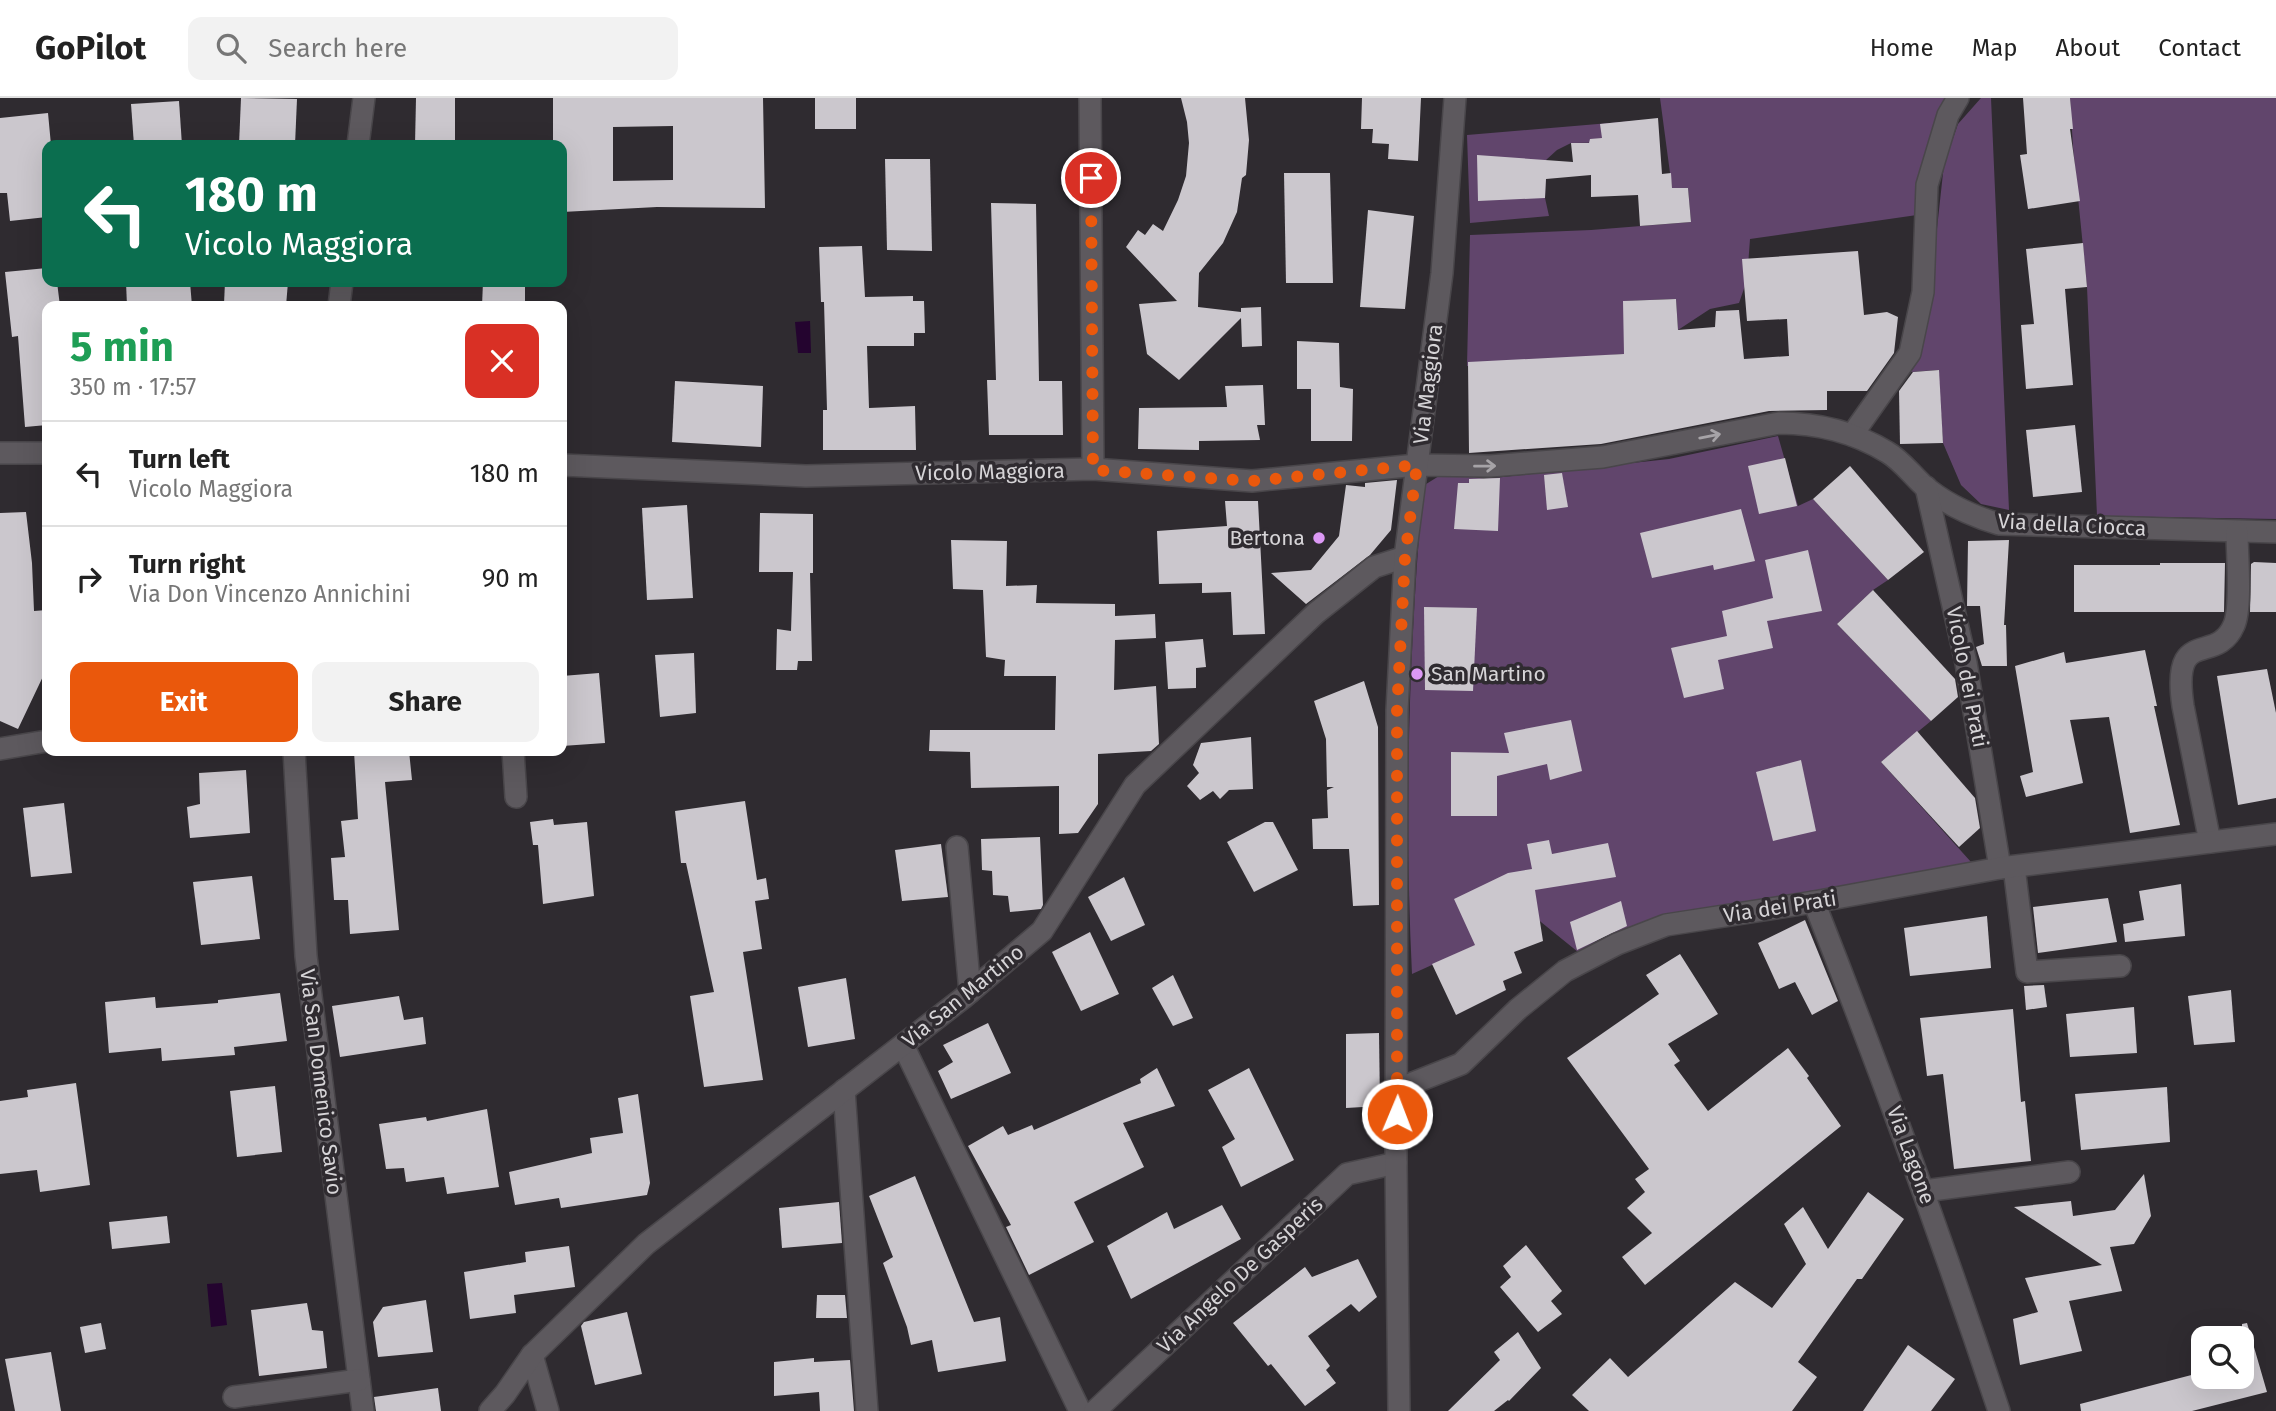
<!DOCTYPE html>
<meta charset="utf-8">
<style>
body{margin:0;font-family:"Fira Sans",sans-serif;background:#f2f2f2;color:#222;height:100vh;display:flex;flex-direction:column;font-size:26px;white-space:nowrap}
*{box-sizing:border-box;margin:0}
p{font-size:23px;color:#767676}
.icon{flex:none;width:38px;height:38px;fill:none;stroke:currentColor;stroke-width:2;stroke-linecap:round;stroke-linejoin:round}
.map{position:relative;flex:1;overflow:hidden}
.panel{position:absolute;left:42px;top:203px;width:525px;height:455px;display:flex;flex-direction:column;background:#fff;border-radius:14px;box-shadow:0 7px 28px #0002}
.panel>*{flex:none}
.top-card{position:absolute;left:42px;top:42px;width:525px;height:147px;border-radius:14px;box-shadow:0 7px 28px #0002;background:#0b6e4f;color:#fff;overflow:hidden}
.controls{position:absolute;left:2191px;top:1228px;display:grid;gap:14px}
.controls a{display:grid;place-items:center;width:63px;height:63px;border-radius:14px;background:#fff;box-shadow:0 7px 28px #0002;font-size:35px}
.pin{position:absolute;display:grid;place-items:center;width:60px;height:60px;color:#fff;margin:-30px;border:4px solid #fff;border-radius:50%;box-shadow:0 2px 7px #0007}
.me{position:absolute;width:77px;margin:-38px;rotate:1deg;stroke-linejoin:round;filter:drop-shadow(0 0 5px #0008)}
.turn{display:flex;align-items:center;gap:24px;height:147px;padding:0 28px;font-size:32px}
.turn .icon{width:91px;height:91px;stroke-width:2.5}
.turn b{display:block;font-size:49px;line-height:60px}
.round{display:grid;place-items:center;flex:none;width:74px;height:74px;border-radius:14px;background:#f2f2f2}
.summary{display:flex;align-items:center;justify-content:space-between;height:119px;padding:0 28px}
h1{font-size:42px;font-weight:700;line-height:52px;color:#1e9e55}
.cta{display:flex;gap:14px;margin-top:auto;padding:14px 28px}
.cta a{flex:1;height:80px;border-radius:14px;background:#ea580c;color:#fff;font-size:28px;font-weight:700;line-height:80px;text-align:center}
.cta a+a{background:#f2f2f2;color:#222}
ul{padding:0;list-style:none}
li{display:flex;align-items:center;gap:21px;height:105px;padding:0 28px;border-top:2px solid #e0e0e0}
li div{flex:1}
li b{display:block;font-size:26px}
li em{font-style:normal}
header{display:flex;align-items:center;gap:42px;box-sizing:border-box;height:98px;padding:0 35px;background:#fff;border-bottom:2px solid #e0e0e0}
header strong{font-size:33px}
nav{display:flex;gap:38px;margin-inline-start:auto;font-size:24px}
.search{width:490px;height:63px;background:#f2f2f2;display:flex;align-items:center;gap:18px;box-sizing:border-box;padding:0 24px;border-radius:14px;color:#767676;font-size:26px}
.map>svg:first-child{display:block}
.green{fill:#61456c}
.water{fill:#24042f}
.building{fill:#cbc7cd;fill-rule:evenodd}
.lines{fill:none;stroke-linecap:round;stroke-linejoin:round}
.minor-casing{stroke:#49464a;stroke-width:24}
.minor{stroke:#5d595e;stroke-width:21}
.oneway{stroke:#a6a3a7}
.route{stroke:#ea580c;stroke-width:12;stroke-dasharray:0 21.6}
.poi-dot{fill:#dc99f5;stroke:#2f2b30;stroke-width:2.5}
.labels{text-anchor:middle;stroke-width:7;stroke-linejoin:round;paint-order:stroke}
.street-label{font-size:21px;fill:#d6d4d7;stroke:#2f2b30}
.poi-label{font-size:21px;fill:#d6d4d7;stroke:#2f2b30;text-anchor:end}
</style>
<header>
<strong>GoPilot</strong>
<div class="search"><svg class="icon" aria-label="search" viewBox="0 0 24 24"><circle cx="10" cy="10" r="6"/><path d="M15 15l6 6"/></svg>Search here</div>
<nav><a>Home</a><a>Map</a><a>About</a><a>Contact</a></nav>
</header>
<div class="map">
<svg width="2276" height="1313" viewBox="0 0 2276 1313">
<rect width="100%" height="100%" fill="#2f2b30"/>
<g class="green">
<polygon points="1660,0 1947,0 1928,48 1917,117 1750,141 1747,182 1739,205 1710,211 1678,232 1676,201 1624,203 1624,256 1467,268 1470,137 1591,132 1691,124 1688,90 1672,90"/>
<polygon points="1981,0 1991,0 2009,412 1981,406 1961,387 1943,345 1938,272 1911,274 1910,277 1930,195 1944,66 1958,26"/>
<polygon points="2070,0 2276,0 2276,421 2097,418 2087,189 2073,49"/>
<polygon points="1645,22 1648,44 1571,45 1557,52 1546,62 1545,100 1549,118 1470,125 1467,37"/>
<path d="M1778,338L1798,408L1813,401L1888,482L1873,492L1837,526L1931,623L1881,664L1980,774L1628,833L1605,838L1578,854L1536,820L1412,876C1404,713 1409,550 1423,388L1447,373L1484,381L1669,361Z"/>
</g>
<g class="water">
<polygon points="810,223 811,255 798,255 795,224"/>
<polygon points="222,1185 227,1227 211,1229 207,1186"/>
</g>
<g class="building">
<polygon points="241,0 297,1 295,47 239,47"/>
<polygon points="416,0 455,0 455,47 415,47"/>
<path d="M553,0H763L765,110L657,109L562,114V47H553ZM673,28V82L613,83V29Z"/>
<rect x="815" y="0" width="41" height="31"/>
<polygon points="1181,0 1245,0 1249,42 1246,77 1242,80 1237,114 1223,145 1199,175 1198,209 1241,214 1241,210 1261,209 1262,248 1242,249 1241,220 1179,282 1147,256 1139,206 1177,203 1126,149 1138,132 1145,137 1153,126 1163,133 1178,102 1186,78 1189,45 1187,24"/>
<polygon points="1362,0 1421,0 1418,63 1388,61 1389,46 1372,45 1373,31 1361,31"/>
<polygon points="2023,0 2070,0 2073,31 2070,31 2080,103 2028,111 2020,57 2027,56"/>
<polygon points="179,3 182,47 134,47 131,6"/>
<polygon points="48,15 51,47 47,47 47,119 10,123 7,95 0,95 0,20"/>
<polygon points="1658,20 1662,76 1671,75 1672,90 1688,90 1691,124 1640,128 1638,97 1591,99 1591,77 1546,81 1545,100 1478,103 1477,57 1573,64 1571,45 1589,45 1590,41 1602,40 1600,26"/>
<polygon points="885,61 930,61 932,153 887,152"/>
<polygon points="1284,75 1330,75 1333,185 1286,185"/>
<polygon points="991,105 1036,106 1039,283 1062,283 1063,337 989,337 987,282 996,282"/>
<polygon points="1368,112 1414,118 1405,211 1360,209"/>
<polygon points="2083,145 2087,189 2065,191 2073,287 2026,291 2021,227 2034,226 2026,151"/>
<polygon points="862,148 865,199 913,198 913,203 924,203 925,235 914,235 914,248 867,248 869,310 915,308 916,352 823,352 823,312 827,312 824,204 821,204 819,149"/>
<polygon points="1858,153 1864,217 1887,214 1898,219 1894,255 1867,293 1827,293 1827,312 1769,313 1601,346 1469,355 1468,264 1624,256 1623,203 1676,201 1678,232 1715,229 1716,213 1739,212 1744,261 1789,258 1787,221 1747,223 1742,161"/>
<polygon points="47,170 47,184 57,184 60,208 47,208 47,327 25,329 18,238 12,239 5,174"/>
<polygon points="126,184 190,184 192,208 127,208"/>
<polygon points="225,184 288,184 286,208 224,206"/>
<polygon points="483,184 525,184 525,208 482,208"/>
<polygon points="1297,243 1339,245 1340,289 1353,291 1352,343 1311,343 1311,291 1297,291"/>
<polygon points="1939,272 1943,345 1900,346 1899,293 1913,274"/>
<polygon points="675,283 763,288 761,349 672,344"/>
<polygon points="1263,287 1265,327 1257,327 1260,342 1199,343 1199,352 1138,351 1139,310 1227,309 1225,288"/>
<polygon points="2075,327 2082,394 2033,399 2026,332"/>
<polygon points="1785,360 1797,408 1759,416 1748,368"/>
<polygon points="1850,368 1924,454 1888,482 1813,401"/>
<polygon points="1562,375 1568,409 1547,412 1544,377"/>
<polygon points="1500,380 1498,433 1454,431 1458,385 1469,385 1469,381"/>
<polygon points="1397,382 1391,432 1370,457 1306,506 1271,475 1311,472 1339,438 1346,387 1365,389 1365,385"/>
<polygon points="1225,403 1258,403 1265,536 1233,537 1231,494 1202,495 1202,485 1159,486 1157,433 1227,428"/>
<polygon points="687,407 693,500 647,502 642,410"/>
<polygon points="1741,411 1755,463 1714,472 1713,467 1652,480 1640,435"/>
<polygon points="26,414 32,465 34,513 47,512 47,570 18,631 0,623 0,415"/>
<polygon points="760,415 813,416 813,475 810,475 812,563 798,563 797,572 776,572 777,531 791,533 793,474 759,474"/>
<polygon points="951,442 1007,443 1006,488 1037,487 1036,505 1115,506 1115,518 1155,516 1156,540 1115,542 1114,592 1156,588 1159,646 1151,653 1098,656 1098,706 1078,735 1059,736 1059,688 971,690 970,654 929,653 930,632 1055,632 1056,578 1004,578 1005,562 986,559 983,492 953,491"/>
<polygon points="2009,442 2004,527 2006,527 2007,568 1982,568 1976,549 1984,546 1980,508 1967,508 1968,443"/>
<polygon points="1808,452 1822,513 1767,523 1773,550 1718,562 1724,591 1684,600 1671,550 1727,538 1722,513 1773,500 1765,462"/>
<polygon points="2254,464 2276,465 2276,514 2250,514 2251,466"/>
<polygon points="2160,465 2225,465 2224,514 2074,514 2074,467 2160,467"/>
<polygon points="1873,492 1955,581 1958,599 1931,623 1837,526"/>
<polygon points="1424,509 1477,510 1473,593 1425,592"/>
<polygon points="1203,541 1206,569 1196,570 1196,590 1168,591 1165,544"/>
<polygon points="2145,552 2157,608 2154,608 2180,727 2130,735 2109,619 2070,622 2083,685 2026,699 2020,678 2033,674 2015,568 2064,554 2066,565"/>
<polygon points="694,555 696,615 660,619 655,557"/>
<polygon points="2267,571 2276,615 2276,700 2238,707 2217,578"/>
<polygon points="599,575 605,645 562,648 562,578"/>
<polygon points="1364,583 1378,629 1379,807 1353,808 1349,751 1313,751 1312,721 1328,720 1327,692 1334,689 1327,689 1326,641 1314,603"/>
<polygon points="1571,622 1582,673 1550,682 1547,666 1497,678 1497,718 1451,718 1451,654 1509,655 1504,635"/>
<polygon points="1917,633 1975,700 1980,730 1959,749 1881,664"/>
<polygon points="1251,639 1253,691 1229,692 1220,701 1213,693 1200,702 1187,688 1199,675 1193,667 1201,645"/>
<polygon points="354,653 409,653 412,682 385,684 399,832 350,836 348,802 334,802 331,760 345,759 341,723 358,721"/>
<polygon points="1801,662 1816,733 1773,743 1756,674"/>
<polygon points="246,672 250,735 190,740 187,709 200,706 199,675"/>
<polygon points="745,703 757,782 766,780 769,801 755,803 762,851 743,854 763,982 704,989 690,898 714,894 686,765 681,765 675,713"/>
<polygon points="64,705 72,775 31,779 23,710"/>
<polygon points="553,721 554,727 587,724 594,798 543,806 538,747 533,747 530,724"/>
<polygon points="1265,724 1273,724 1298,772 1254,794 1227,744"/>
<polygon points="1040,739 1043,807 1041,811 1010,814 1008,798 993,797 992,773 982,772 981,741"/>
<polygon points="1549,742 1552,756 1608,745 1616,779 1535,792 1543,843 1514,854 1522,875 1503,883 1506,892 1456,917 1432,866 1475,847 1454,801 1508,775 1532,771 1527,746"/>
<polygon points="941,746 948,799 902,803 895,752"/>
<polygon points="252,778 260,841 201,847 193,784"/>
<polygon points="1124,779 1145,827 1111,843 1088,799"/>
<polygon points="2181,786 2185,838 2125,844 2123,826 2144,822 2139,793"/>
<polygon points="2108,800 2117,844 2038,855 2033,809"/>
<polygon points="1621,803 1627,828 1577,852 1570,824"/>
<polygon points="1987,818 1991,870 1910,878 1904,830"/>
<polygon points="1805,822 1838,903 1812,917 1795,884 1779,891 1758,845"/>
<polygon points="1090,834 1119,896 1081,913 1052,854"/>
<polygon points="1680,856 1718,916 1668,946 1680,963 1674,967 1708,1013 1788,950 1809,978 1807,980 1841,1028 1645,1187 1622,1159 1652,1135 1627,1110 1645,1094 1635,1081 1649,1071 1567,960 1659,896 1646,877"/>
<polygon points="1173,877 1193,920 1173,928 1152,890"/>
<polygon points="846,880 855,941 808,949 798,889"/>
<polygon points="2044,887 2047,909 2026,912 2024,888"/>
<polygon points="2231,892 2235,944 2194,947 2188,898"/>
<polygon points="280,895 287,943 234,949 235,957 162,963 161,950 109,955 105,904 155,899 156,910 218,905 218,902"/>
<polygon points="399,898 404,922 423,919 426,946 340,959 332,908"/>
<polygon points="2134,909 2137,955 2070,959 2066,916"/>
<polygon points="2013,911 2021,1004 2025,1003 2031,1063 1954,1071 1943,976 1927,978 1920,920"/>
<polygon points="988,925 1011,975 951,1001 938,973 953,964 943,947"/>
<polygon points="1379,935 1380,1008 1346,1010 1346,936"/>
<polygon points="1157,970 1175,1008 1123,1025 1144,1069 1074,1104 1094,1144 1029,1177 1006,1129 1011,1127 968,1048 1003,1028 1008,1037 1032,1027 1034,1032 1141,985 1140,981"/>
<polygon points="1249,970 1294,1062 1241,1089 1222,1049 1235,1041 1208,992"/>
<polygon points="76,985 90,1087 40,1094 37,1072 0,1076 0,1003 28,999 27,992"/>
<polygon points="275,988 282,1054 237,1059 230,993"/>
<polygon points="2167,989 2170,1044 2081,1052 2075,996"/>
<polygon points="638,996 650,1085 647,1097 561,1110 559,1100 515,1107 509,1074 592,1055 590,1040 623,1035 618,1000"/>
<polygon points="487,1011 499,1089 447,1096 444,1079 406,1084 404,1070 386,1071 379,1026 426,1019 427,1023"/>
<polygon points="2144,1076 2151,1118 2134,1146 2110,1149 2122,1193 2069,1203 2082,1253 2020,1267 2013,1221 2038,1214 2025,1180 2102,1167 2014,1109 2071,1103 2073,1118 2115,1112"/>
<polygon points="915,1078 974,1224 1000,1219 1006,1263 938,1274 932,1242 911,1247 907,1229 883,1165 893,1159 869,1098"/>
<polygon points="1868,1094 1904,1121 1862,1181 1857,1181 1798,1264 1817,1279 1792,1313 1589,1313 1572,1297 1610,1260 1628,1279 1735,1184 1772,1210 1806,1166 1784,1126 1803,1109 1828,1151"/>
<polygon points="839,1104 842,1145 782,1150 779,1110"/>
<polygon points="1222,1107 1241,1141 1131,1201 1107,1148 1167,1114 1174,1131"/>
<polygon points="167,1118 170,1145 112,1151 109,1124"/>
<polygon points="1526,1147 1562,1193 1551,1203 1562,1216 1538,1234 1500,1189 1511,1179 1503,1168"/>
<polygon points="569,1148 575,1189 514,1197 516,1215 470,1221 464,1174 526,1164 525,1154"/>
<polygon points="1358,1161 1377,1199 1359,1214 1351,1206 1308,1238 1330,1268 1326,1272 1336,1285 1305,1308 1271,1266 1268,1268 1233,1225 1305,1169 1312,1179"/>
<polygon points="817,1197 845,1197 847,1220 816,1220"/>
<polygon points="426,1202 433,1254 378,1259 373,1224 383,1209"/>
<polygon points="307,1205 312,1232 323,1233 327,1270 259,1278 251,1212"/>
<polygon points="627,1214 642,1276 595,1287 581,1228 584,1224"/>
<polygon points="101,1225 106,1251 85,1255 80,1229"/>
<polygon points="2247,1225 2267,1294 2192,1313 2081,1313 2080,1306 2203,1274 2203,1279 2242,1279 2242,1226"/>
<polygon points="1518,1234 1541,1270 1509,1303 1508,1302 1494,1313 1448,1313 1500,1262 1494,1254"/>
<polygon points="1908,1247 1955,1281 1931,1313 1863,1313"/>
<polygon points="51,1254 61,1313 15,1313 5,1261"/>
<polygon points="814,1260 814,1264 850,1262 854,1313 820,1313 819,1294 774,1298 774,1264"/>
<polygon points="438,1290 441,1313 376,1313 374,1299"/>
</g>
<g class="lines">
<g class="minor-casing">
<g id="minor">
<polyline points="1090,0 1093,371"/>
<polyline points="358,47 364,0"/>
<polyline points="339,208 342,184"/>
<polyline points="1852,337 1910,255 1923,194 1927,87 1948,17 1958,0"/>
<polyline points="0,355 47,355"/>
<path d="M562,367L806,378L1093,371L1252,383L1417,367L1490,368L1603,359L1779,325C1817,325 1854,334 1887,354C1901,362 1911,376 1923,387C1945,406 1972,418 1999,426L2276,434"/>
<polyline points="1926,389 1966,565 2000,770"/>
<polyline points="0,651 47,643"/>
<polyline points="294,653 306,858 363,1313"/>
<polyline points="513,653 516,699"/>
<path d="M2210,744L2183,608C2171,526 2216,569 2234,527C2242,509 2237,456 2237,434"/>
<polyline points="957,749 970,894"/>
<polyline points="2014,769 2027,874 2120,868"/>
<path d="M1814,804C1880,972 1942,1141 1999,1313"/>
<polyline points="903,947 1080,1313"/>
<polyline points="1398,991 1461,966 1518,911 1565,873 1617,846 1666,827 1814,804 2000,770 2276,736"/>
<polyline points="844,992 867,1313"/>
<polyline points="1924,1093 2069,1074"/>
<polyline points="532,1257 548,1313"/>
<polyline points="234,1299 359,1282"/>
<polyline points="490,1313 505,1296 532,1257 646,1146 963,900 1042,833 1135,687 1316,515 1374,469 1405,459"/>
<polyline points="1095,1313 1347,1076 1396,1065"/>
<polyline points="1399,1313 1396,1065 1397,612 1405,459 1442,175 1455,0"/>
</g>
</g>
<use href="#minor" class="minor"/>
</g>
<defs><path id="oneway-shaft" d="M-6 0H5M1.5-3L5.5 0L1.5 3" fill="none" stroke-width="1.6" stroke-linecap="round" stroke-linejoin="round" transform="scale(1.75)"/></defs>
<g class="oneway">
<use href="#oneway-shaft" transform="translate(1710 338) rotate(-11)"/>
<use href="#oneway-shaft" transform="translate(1485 368) rotate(-1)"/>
</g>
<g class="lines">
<polyline class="route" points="1091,80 1093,372 1252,383 1417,367 1405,459 1397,612 1397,1016"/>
</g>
<g class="poi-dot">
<circle cx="1319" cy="440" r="7"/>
<circle cx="1417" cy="576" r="7"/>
</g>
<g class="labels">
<g class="street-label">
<text transform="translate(1428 286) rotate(-83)" y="7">Via Maggiora</text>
<text transform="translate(990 374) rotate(-1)" y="7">Vicolo Maggiora</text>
<text transform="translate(2072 427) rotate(3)" y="7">Via della Ciocca</text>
<text transform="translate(1967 579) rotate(79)" y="7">Vicolo dei Prati</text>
<text transform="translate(1780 809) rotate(-9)" y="7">Via dei Prati</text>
<text transform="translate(963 898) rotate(-39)" y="7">Via San Martino</text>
<text transform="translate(321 984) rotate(83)" y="7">Via San Domenico Savio</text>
<text transform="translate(1911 1057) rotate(70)" y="7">Via Lagone</text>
<text transform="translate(1240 1177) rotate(-43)" y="7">Via Angelo De Gasperis</text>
</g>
<g class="poi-label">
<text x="1305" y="447">Bertona</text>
<text x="1431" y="583" text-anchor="start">San Martino</text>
</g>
</g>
</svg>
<div class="controls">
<a><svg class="icon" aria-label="search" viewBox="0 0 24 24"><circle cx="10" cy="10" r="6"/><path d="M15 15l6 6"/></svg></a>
</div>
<div class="pin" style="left:1091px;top:80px;background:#d93025"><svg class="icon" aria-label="arrive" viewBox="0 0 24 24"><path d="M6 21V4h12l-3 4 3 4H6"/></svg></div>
<svg class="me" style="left:1397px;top:1016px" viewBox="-20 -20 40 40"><circle r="17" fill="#ea580c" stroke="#fff" stroke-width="3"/><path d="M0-11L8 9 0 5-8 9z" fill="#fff"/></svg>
<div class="top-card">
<div class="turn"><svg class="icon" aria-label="left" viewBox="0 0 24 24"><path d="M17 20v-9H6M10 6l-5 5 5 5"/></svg><div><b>180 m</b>Vicolo Maggiora</div></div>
</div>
<section class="panel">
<div class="summary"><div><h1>5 min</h1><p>350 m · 17:57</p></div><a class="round" style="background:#d93025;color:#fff"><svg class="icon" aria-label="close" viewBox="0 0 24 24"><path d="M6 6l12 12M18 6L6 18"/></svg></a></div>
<ul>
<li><svg class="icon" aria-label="left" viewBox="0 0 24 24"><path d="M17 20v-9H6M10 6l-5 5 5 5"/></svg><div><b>Turn left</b><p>Vicolo Maggiora</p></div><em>180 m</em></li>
<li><svg class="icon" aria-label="right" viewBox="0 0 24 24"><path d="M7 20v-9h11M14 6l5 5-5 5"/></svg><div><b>Turn right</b><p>Via Don Vincenzo Annichini</p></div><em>90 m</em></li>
</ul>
<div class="cta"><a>Exit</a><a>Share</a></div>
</section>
</div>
